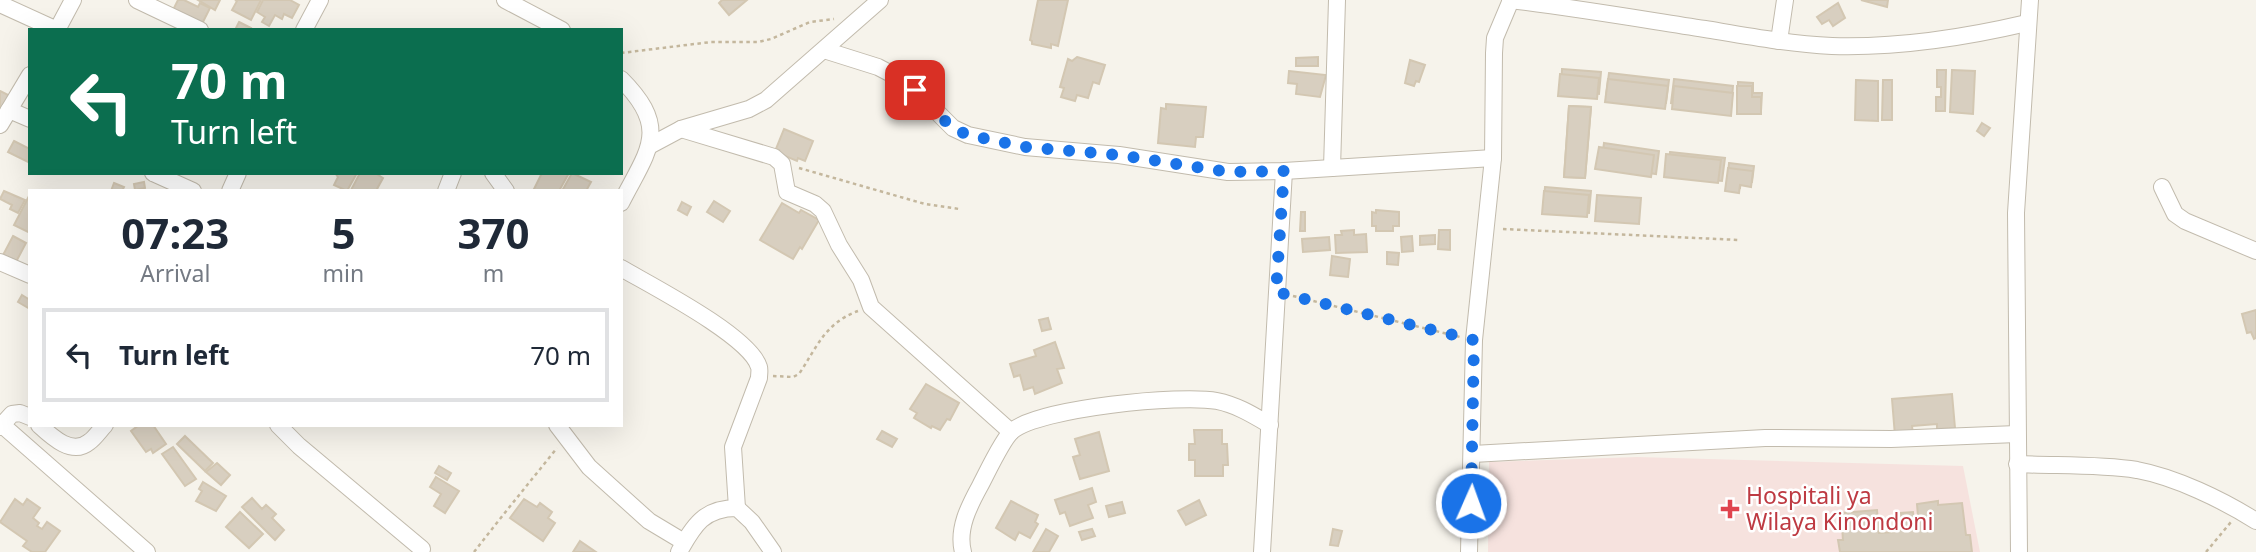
<!DOCTYPE html>
<style>
body{margin:0;font-family:"Noto Sans",sans-serif;background:#f6f6f7;color:#1f2937;height:100vh;display:flex;flex-direction:column;font-size:26px;white-space:nowrap}
*{box-sizing:border-box;margin:0}
p{font-size:23px;color:#747a83}
.icon{flex:none;width:38px;height:38px;fill:none;stroke:currentColor;stroke-width:2;stroke-linecap:round;stroke-linejoin:round}
.map{position:relative;flex:1;overflow:hidden}
.sheet{position:absolute;left:28px;top:189px;width:595px;height:238px;display:flex;flex-direction:column;background:#fff;border-radius:0px;box-shadow:0 7px 28px #0002}
.sheet>*{flex:none}
.guide{position:absolute;left:28px;top:28px;width:595px;height:147px;border-radius:0px;box-shadow:0 7px 28px #0002;background:#0b6e4f;color:#fff;overflow:hidden}
.pin{position:absolute;display:grid;place-items:center;width:60px;height:60px;color:#fff;margin:-30px;border-radius:14px;box-shadow:0 4px 10px #0006}
.me{position:absolute;width:77px;margin:-38px;rotate:2deg;stroke-linejoin:round;filter:drop-shadow(0 0 5px #0008)}
.turn{display:flex;align-items:center;gap:24px;height:147px;padding:0 28px;font-size:32px}
.turn .icon{width:91px;height:91px;stroke-width:2.5}
.turn b{display:block;font-size:49px;line-height:60px}
.eta{display:flex;justify-content:space-evenly;align-items:center;height:119px;text-align:center}
.eta b{font-size:42px;font-weight:700;line-height:49px}
ul{padding:0;list-style:none}
li{display:flex;align-items:center;gap:21px;height:94px;margin:0 14px 10px;padding:0 14px;border:4px solid #e0e1e3;border-radius:0px}
li div{flex:1}
li b{display:block;font-size:26px}
li em{font-style:normal}
.map>svg:first-child{display:block}
.medical{fill:#f6e2de}
.building{fill:#d8cfc0;stroke:#d3c7b2;stroke-width:2}
.lines{fill:none;stroke-linecap:round;stroke-linejoin:round}
.minor-casing{stroke:#c2bbad;stroke-width:18}
.path{stroke:#c4b79d;stroke-width:2.5;stroke-dasharray:3.5 3.5;stroke-linecap:butt}
.minor{stroke:#fff;stroke-width:16}
.route{stroke:#1a73e8;stroke-width:12;stroke-dasharray:0 21.6}
.health-dot{fill:#e0444e;stroke:#fff;stroke-width:2.5}
.labels{text-anchor:middle;stroke-width:5;stroke-linejoin:round;paint-order:stroke}
.health-label{font-size:23px;fill:#be3a42;stroke:#fff;text-anchor:start}
</style>
<div class="map">
<svg width="2256" height="552" viewBox="0 0 2256 552">
<rect width="100%" height="100%" fill="#f6f3eb"/>
<polygon class="medical" points="1637,457 1963,466 1980,552 1488,552 1489,462"/>
<g class="building">
<polygon points="178,0 184,0 198,7 200,3 210,8 201,26 172,12"/>
<polygon points="198,0 220,0 215,10"/>
<polygon points="235,0 261,0 251,20 232,10 237,1"/>
<polygon points="263,0 290,0 299,5 292,18 284,14 282,19 275,15 269,26 262,22 265,17 257,12"/>
<polygon points="722,0 747,0 729,15 719,3"/>
<polygon points="1038,0 1068,0 1058,46 1051,44 1051,48 1032,44 1032,41 1030,40"/>
<polygon points="1861,0 1888,0 1887,7"/>
<polygon points="1838,3 1845,18 1833,26 1829,20 1822,24 1817,17"/>
<polygon points="239,22 251,28 250,30 235,30"/>
<polygon points="1077,57 1105,65 1099,84 1093,82 1088,98 1077,95 1075,101 1061,97 1064,88 1060,87 1068,59 1072,61"/>
<polygon points="1318,57 1318,66 1296,66 1296,58"/>
<polygon points="1410,60 1425,65 1419,82 1416,81 1414,86 1405,83"/>
<polygon points="1562,69 1601,72 1599,94 1561,90"/>
<polygon points="1937,70 1946,70 1945,111 1936,111 1936,97 1941,97 1941,87 1937,87"/>
<polygon points="1952,70 1975,71 1973,114 1950,112"/>
<polygon points="1289,71 1326,75 1320,97 1296,94 1297,84 1288,83"/>
<polygon points="1609,73 1669,80 1666,103 1606,96"/>
<polygon points="1560,74 1599,78 1597,99 1558,96"/>
<polygon points="1608,79 1668,86 1665,109 1605,102"/>
<polygon points="1674,79 1733,86 1731,109 1671,103"/>
<polygon points="1856,80 1878,81 1878,121 1855,120"/>
<polygon points="1883,80 1892,80 1892,120 1882,120"/>
<polygon points="1738,82 1753,83 1753,93 1762,93 1761,111 1738,110"/>
<polygon points="1674,86 1733,93 1731,116 1672,109"/>
<polygon points="1737,86 1752,86 1752,97 1761,97 1761,114 1737,114"/>
<polygon points="0,91 10,96 0,115"/>
<polygon points="1166,104 1206,107 1203,137 1196,137 1195,147 1158,143 1161,108 1166,109"/>
<polygon points="1569,106 1591,107 1585,178 1564,177"/>
<polygon points="1569,106 1591,107 1585,178 1564,177"/>
<polygon points="1982,123 1990,128 1984,136 1977,131"/>
<polygon points="784,129 813,141 805,161 798,158 797,161 778,153 779,150 776,149"/>
<polygon points="14,141 30,149 30,163 8,152"/>
<polygon points="1604,143 1659,151 1656,174 1601,166"/>
<polygon points="1599,147 1654,155 1651,177 1595,169"/>
<polygon points="1670,152 1725,158 1722,181 1668,176"/>
<polygon points="1666,154 1721,160 1718,183 1664,177"/>
<polygon points="1729,163 1754,166 1752,182 1741,181 1740,188 1727,186"/>
<polygon points="1728,168 1753,171 1751,187 1740,185 1739,193 1725,191"/>
<polygon points="335,173 357,173 347,191 334,185 338,177"/>
<polygon points="360,173 375,173 383,178 377,189 380,191 351,190"/>
<polygon points="542,173 569,173 559,191 533,191"/>
<polygon points="572,173 591,182 586,191 562,191"/>
<polygon points="144,182 145,188 135,190 134,184"/>
<polygon points="114,183 124,187 122,191 111,191"/>
<polygon points="1545,187 1591,191 1589,213 1543,210"/>
<polygon points="4,191 25,200 18,213 10,209 12,205 0,199"/>
<polygon points="1544,191 1589,195 1587,217 1542,214"/>
<polygon points="1597,195 1641,198 1639,224 1595,221"/>
<polygon points="29,196 30,196 30,233 14,225"/>
<polygon points="714,201 730,211 723,222 707,212"/>
<polygon points="682,202 691,207 687,215 678,210"/>
<polygon points="782,203 799,213 801,210 819,220 802,249 800,247 793,259 760,240"/>
<polygon points="1376,210 1399,212 1399,226 1393,226 1393,231 1376,231 1376,226 1372,226 1372,212 1376,213"/>
<polygon points="1301,212 1305,212 1305,231 1300,231"/>
<polygon points="1354,230 1354,235 1366,234 1367,252 1336,253 1335,235 1342,235 1341,231"/>
<polygon points="1439,230 1450,230 1450,250 1438,249"/>
<polygon points="1435,235 1435,244 1420,245 1420,236"/>
<polygon points="13,236 26,243 16,262 3,255"/>
<polygon points="1412,236 1413,251 1402,252 1401,237"/>
<polygon points="1329,237 1330,250 1303,252 1302,239"/>
<polygon points="1387,252 1399,253 1398,265 1387,264"/>
<polygon points="1332,256 1350,259 1348,277 1330,275"/>
<polygon points="22,295 30,300 30,309 18,302"/>
<polygon points="2256,310 2256,338 2254,339 2251,332 2247,333 2242,314"/>
<polygon points="1048,318 1051,329 1042,331 1039,320"/>
<polygon points="1055,342 1064,368 1057,369 1062,383 1035,394 1033,387 1024,390 1020,375 1014,377 1010,364 1036,356 1034,350"/>
<polygon points="926,384 959,403 950,420 947,419 940,430 932,426 931,428 914,418 917,413 910,409"/>
<polygon points="1952,394 1955,428 1937,429 1937,424 1912,426 1913,434 1895,436 1892,399"/>
<polygon points="139,425 153,425 166,444 153,453 151,449 146,452 131,431"/>
<polygon points="1194,430 1222,430 1222,444 1227,444 1228,465 1223,465 1223,476 1195,476 1195,460 1189,460 1189,444 1195,444"/>
<polygon points="882,431 897,439 892,447 877,439"/>
<polygon points="1099,432 1109,471 1080,479 1073,457 1080,455 1075,439"/>
<polygon points="185,436 213,463 205,471 177,444"/>
<polygon points="173,447 196,479 185,486 162,454"/>
<polygon points="217,463 230,475 221,485 206,472"/>
<polygon points="439,466 451,473 447,480 435,473"/>
<polygon points="436,477 459,491 445,513 434,506 441,494 430,487"/>
<polygon points="203,482 226,496 216,511 196,501 202,491 199,489"/>
<polygon points="1092,488 1096,502 1088,505 1093,518 1070,526 1065,512 1060,514 1055,500"/>
<polygon points="252,498 262,509 266,505 276,514 272,518 284,530 275,540 242,507"/>
<polygon points="15,499 23,505 27,499 40,508 33,518 39,523 37,526 42,529 47,522 60,531 45,552 32,552 23,546 27,541 0,522"/>
<polygon points="524,499 537,507 540,503 552,512 548,518 555,523 543,541 510,518"/>
<polygon points="1199,500 1206,515 1186,525 1178,511"/>
<polygon points="1011,501 1038,515 1035,522 1038,524 1030,538 1019,532 1015,540 996,528"/>
<polygon points="1938,501 1938,505 1962,503 1966,535 1970,535 1972,552 1840,552 1838,540 1843,540 1841,513 1877,510 1879,533 1895,532 1894,523 1902,522 1901,513 1913,512 1915,529 1919,528 1917,504"/>
<polygon points="1122,502 1125,513 1109,517 1106,506"/>
<polygon points="240,512 263,534 249,548 226,527"/>
<polygon points="1046,529 1058,536 1049,552 1033,552"/>
<polygon points="1092,529 1095,536 1082,540 1079,532"/>
<polygon points="1333,529 1342,531 1338,546 1330,545"/>
<polygon points="580,541 596,552 573,552"/>
</g>
<g class="lines">
<g class="minor-casing">
<g id="minor">
<polyline points="137,0 200,30"/>
<polyline points="505,0 562,30"/>
<path d="M1510,0C1576,8 1640,19 1705,29C1747,36 1790,44 1832,46C1899,48 1963,38 2027,23"/>
<polyline points="0,4 57,30"/>
<polyline points="57,30 73,0"/>
<polyline points="304,30 320,0"/>
<polyline points="1779,41 1785,0"/>
<polyline points="824,50 878,67 899,78 915,90 953,128 968,135 1025,147 1119,155 1228,172 1284,171 1493,158"/>
<path d="M621,79C671,129 648,150 621,203"/>
<polyline points="9,110 30,119"/>
<polyline points="0,125 30,75"/>
<polyline points="681,129 774,157 782,164 787,192 815,204 823,211 839,245 861,280 871,307 1011,432"/>
<polyline points="651,145 681,129 749,109 766,100 880,0"/>
<polyline points="1332,168 1337,0"/>
<polyline points="153,173 193,191"/>
<polyline points="493,173 506,191"/>
<polyline points="2162,187 2175,214 2185,221 2256,251"/>
<polyline points="230,191 238,173"/>
<polyline points="446,191 453,173"/>
<polyline points="0,262 30,275"/>
<path d="M621,268C650,285 750,336 759,367C760,370 759,374 759,378L733,447L737,508"/>
<polyline points="0,423 147,552"/>
<path d="M39,425C52,437 72,456 89,442C95,438 100,430 105,425"/>
<polyline points="278,425 299,446 422,549"/>
<polyline points="557,425 589,467 649,521 684,542"/>
<polyline points="0,427 12,414 20,413 30,417"/>
<polyline points="1473,454 1765,438 1891,439 2017,434"/>
<path d="M2017,464C2056,466 2098,464 2137,470C2175,477 2223,500 2256,521"/>
<path d="M679,552C694,525 704,508 737,508L752,522L773,552"/>
<path d="M963,552C957,529 969,506 980,486C987,473 1002,440 1012,431C1040,408 1181,394 1217,401C1237,405 1253,415 1270,425"/>
<polyline points="1262,552 1284,171"/>
<polyline points="1469,552 1474,340 1493,158 1494,53 1495,38 1511,0"/>
<polyline points="2019,552 2016,213 2030,0"/>
</g>
</g>
<g class="path">
<polyline points="621,53 711,42 758,42 771,39 810,22 834,19"/>
<polyline points="799,168 925,204 959,209"/>
<polyline points="1503,229 1739,240"/>
<polyline points="1293,296 1460,337"/>
<path d="M773,376L793,377L799,374C817,347 825,323 858,311"/>
<path d="M474,552C501,517 529,483 557,448"/>
<polyline points="2206,552 2231,522"/>
</g>
<use href="#minor" class="minor"/>
</g>
<g class="lines">
<polyline class="route" points="915,90 942,118 953,128 968,135 1025,147 1119,155 1228,172 1284,171 1276,292 1474,340 1471,503"/>
</g>
<path class="health-dot" d="M1726.5 498.5h7v7h7v7h-7v7h-7v-7h-7v-7h7z"/>
<g class="labels">
<g class="health-label">
<text x="1746" y="504">Hospitali ya<tspan x="1746" dy="26">Wilaya Kinondoni</tspan></text>
</g>
</g>
</svg>
<div class="pin" style="left:915px;top:90px;background:#d93025"><svg class="icon" aria-label="arrive" viewBox="0 0 24 24"><path d="M6 21V4h12l-3 4 3 4H6"/></svg></div>
<svg class="me" style="left:1471px;top:503px" viewBox="-20 -20 40 40"><circle r="17" fill="#1a73e8" stroke="#fff" stroke-width="3"/><path d="M0-11L8 9 0 5-8 9z" fill="#fff"/></svg>
<div class="guide">
<div class="turn"><svg class="icon" aria-label="left" viewBox="0 0 24 24"><path d="M17 20v-9H6M10 6l-5 5 5 5"/></svg><div><b>70 m</b>Turn left</div></div>
</div>
<section class="sheet">
<div class="eta">
<div><b>07:23</b><p>Arrival</p></div>
<div><b>5</b><p>min</p></div>
<div><b>370</b><p>m</p></div>
</div>
<ul>
<li><svg class="icon" aria-label="left" viewBox="0 0 24 24"><path d="M17 20v-9H6M10 6l-5 5 5 5"/></svg><div><b>Turn left</b></div><em>70 m</em></li>
</ul>
</section>
</div>
